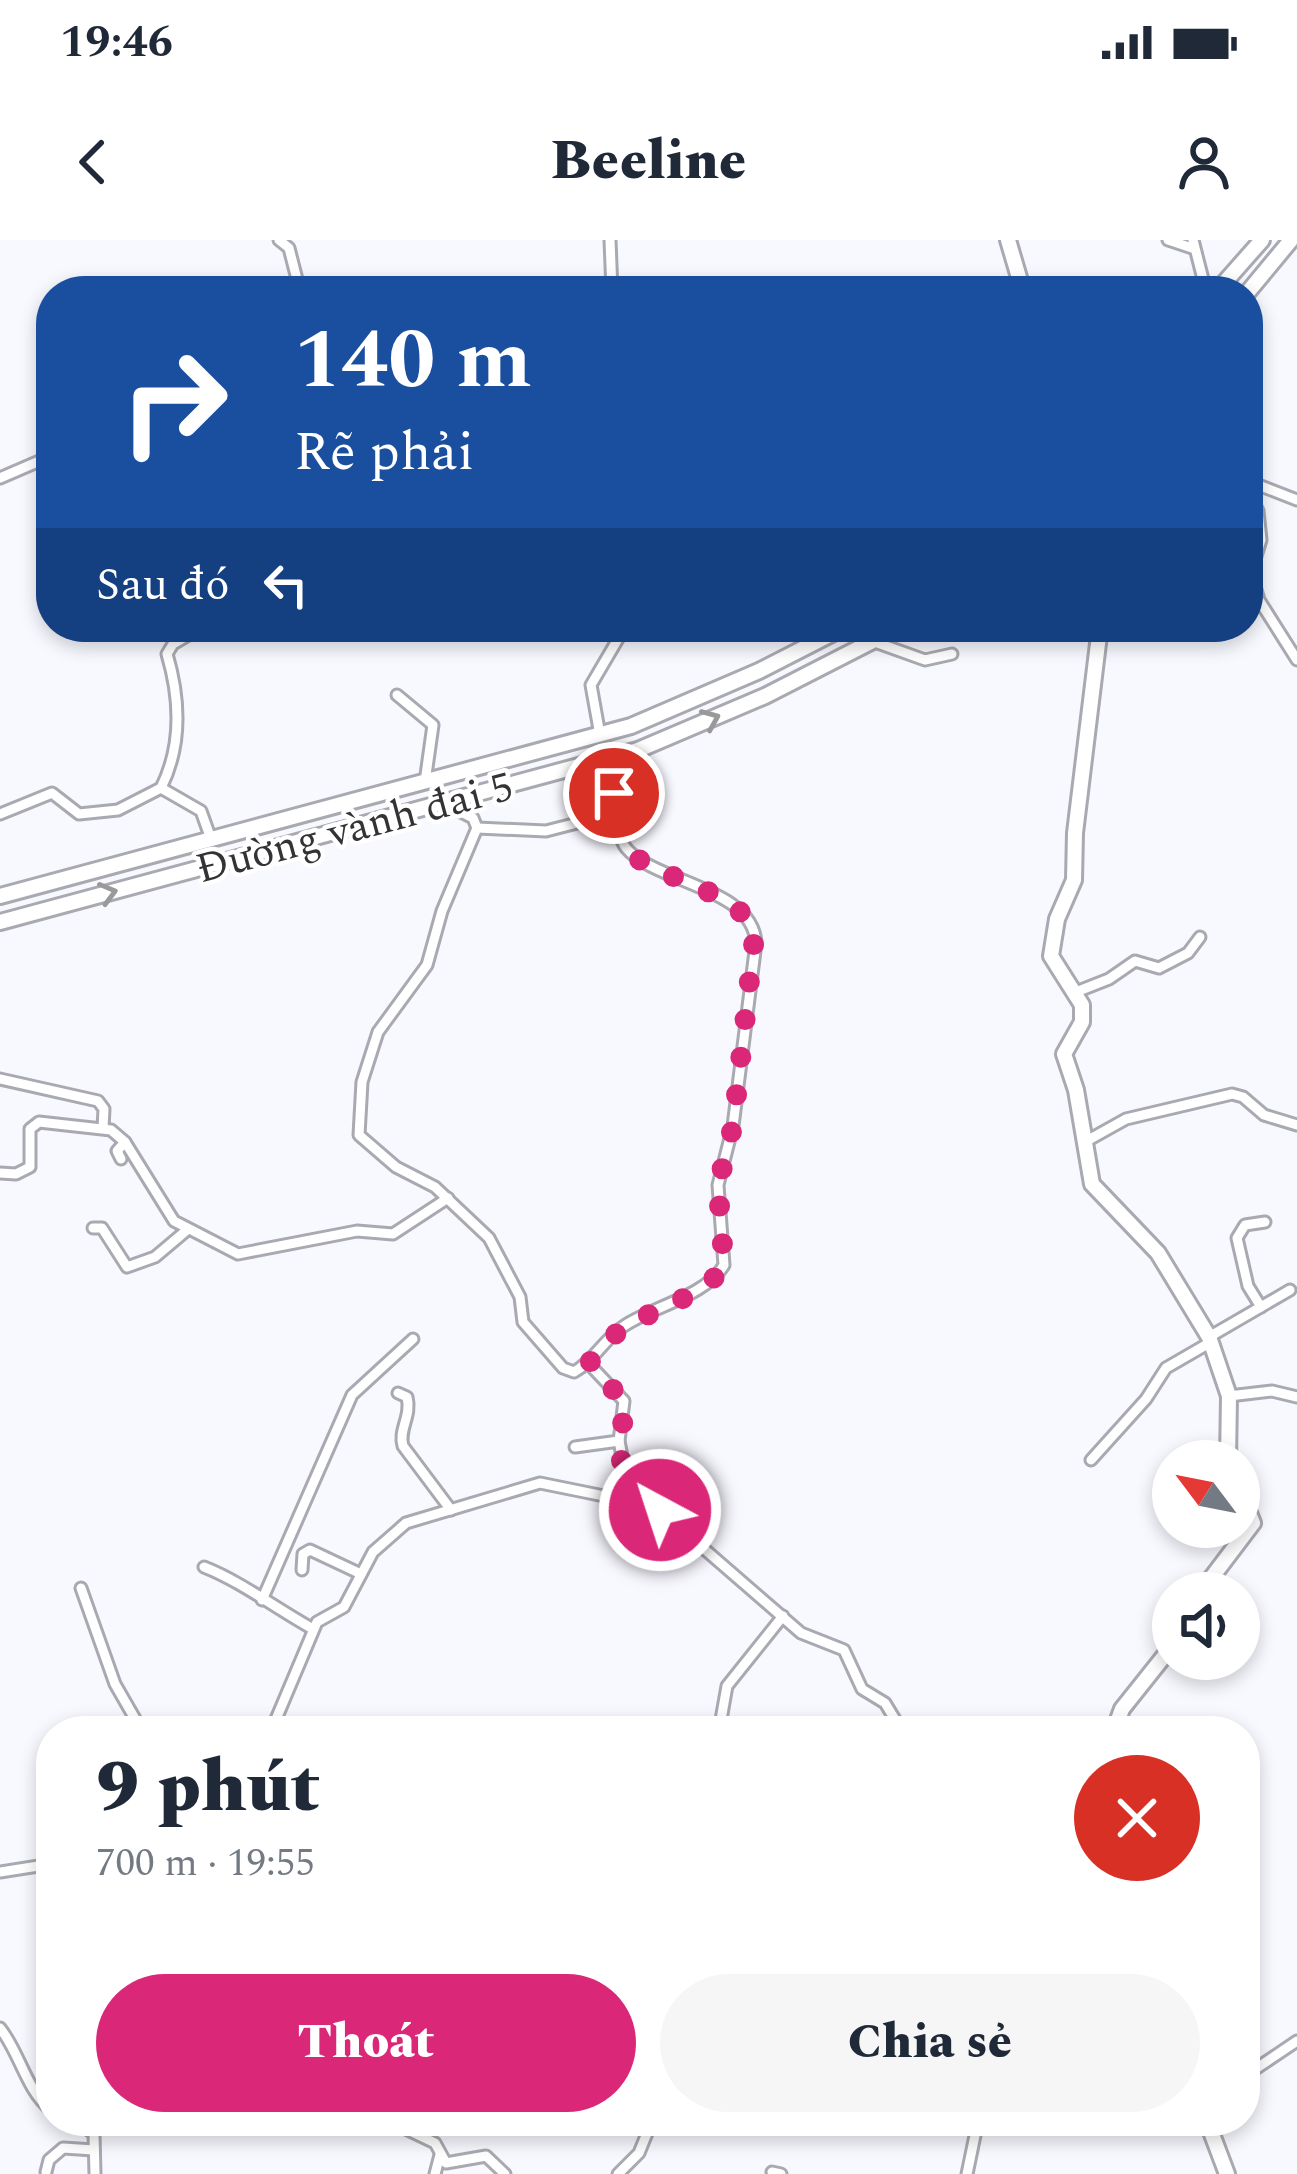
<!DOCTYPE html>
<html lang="vi">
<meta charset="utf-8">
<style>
body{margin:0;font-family:Spectral,serif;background:#f6f6f7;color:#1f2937;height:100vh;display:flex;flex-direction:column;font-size:45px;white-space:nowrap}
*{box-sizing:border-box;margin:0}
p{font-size:39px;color:#747a83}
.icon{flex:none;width:66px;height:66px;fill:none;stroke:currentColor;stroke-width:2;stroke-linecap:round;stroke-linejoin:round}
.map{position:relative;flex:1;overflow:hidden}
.side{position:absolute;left:36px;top:1476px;width:1224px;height:420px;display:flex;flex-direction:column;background:#fff;border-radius:48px;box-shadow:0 6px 18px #0003}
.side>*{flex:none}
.banner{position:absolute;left:36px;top:36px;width:1227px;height:366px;border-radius:48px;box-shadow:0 6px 18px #0003;background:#1a4fa0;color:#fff;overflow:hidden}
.needle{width:78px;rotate:302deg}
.tools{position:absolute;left:1152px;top:1200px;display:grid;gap:24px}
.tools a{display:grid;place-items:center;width:108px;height:108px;border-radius:50%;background:#fff;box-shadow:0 6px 18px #0003;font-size:60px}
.pin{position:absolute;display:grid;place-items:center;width:102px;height:102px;color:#fff;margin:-51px;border:6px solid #fff;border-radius:50%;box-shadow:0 3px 12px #0007}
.me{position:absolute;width:132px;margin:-66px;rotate:320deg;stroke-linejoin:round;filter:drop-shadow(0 0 9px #0008)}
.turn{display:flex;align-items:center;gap:42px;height:252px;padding:0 60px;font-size:54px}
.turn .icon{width:156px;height:156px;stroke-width:2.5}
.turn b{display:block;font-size:84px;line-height:102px}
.then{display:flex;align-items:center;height:114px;padding:0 60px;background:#0003;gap:24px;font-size:45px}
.round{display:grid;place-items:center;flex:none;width:126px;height:126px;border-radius:63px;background:#f6f6f7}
.overview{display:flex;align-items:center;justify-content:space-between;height:204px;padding:0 60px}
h1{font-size:72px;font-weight:800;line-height:90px}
.button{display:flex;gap:24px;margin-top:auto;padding:24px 60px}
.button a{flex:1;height:138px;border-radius:72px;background:#db2777;color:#fff;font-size:48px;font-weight:800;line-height:138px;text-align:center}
.button a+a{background:#f6f6f7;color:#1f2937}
.status{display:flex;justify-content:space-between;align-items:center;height:84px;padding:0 60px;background:#fff;direction:ltr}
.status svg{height:33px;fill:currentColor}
header{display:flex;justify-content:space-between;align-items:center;height:156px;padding:0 60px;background:#fff;font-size:54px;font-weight:800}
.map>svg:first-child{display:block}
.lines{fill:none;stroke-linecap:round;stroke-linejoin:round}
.street-casing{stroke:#a9a9b1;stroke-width:15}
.secondary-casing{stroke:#a9a9b1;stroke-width:20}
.street{stroke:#fff;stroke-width:9}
.secondary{stroke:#fff;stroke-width:14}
.oneway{stroke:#99999a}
.route{stroke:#db2777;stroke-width:21;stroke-dasharray:0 37.8}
.labels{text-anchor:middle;stroke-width:9;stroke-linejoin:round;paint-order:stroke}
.street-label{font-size:42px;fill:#333336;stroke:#fff}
</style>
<div class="status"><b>19:46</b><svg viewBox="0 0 49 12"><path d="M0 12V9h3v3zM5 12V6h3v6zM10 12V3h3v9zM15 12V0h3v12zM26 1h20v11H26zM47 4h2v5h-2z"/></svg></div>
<header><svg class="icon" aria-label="back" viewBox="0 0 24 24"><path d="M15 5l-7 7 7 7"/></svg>Beeline<svg class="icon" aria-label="person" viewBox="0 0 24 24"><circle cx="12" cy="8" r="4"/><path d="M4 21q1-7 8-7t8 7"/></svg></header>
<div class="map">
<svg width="1297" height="1934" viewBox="0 0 1297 1934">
<rect width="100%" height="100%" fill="#f8f8ff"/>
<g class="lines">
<g class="street-casing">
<g id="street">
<polyline points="279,0 289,8 300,51"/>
<polyline points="610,0 612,51"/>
<polyline points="1168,0 1192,8"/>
<polyline points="1193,0 1206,51"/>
<polyline points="0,238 51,216"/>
<polyline points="1248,241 1297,260"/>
<polyline points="1248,250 1258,271 1261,300 1251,332 1259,360 1297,420"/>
<polyline points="872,401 925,420 952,414"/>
<polyline points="397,455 433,485 425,542"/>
<polyline points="600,495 591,445 625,387"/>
<path d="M161,548C182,506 180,458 167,414L173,404L202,387"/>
<path d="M445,564L473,578L477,588L442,671L427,725L378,792L362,842L359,895L396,927L435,947L489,998L520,1057L523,1082L563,1128L574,1132C594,1121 604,1099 624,1086C654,1066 706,1056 724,1025L718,945L733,886L756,703C753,647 655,643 626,608C616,596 609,540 602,519"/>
<polyline points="0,574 52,553 79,574 118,570 161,548 201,571 211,599"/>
<polyline points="477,588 546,591 616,573"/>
<polyline points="1076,752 1109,739 1135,721 1159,728 1188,713 1200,697"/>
<polyline points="0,839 98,861 104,869 103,888"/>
<polyline points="1083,903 1126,879 1232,854 1243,857 1264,875 1297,885"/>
<polyline points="121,919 117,911 125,902"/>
<polyline points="0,933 16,934 30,927 30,889 39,882 111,890 125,902 174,981 238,1014 357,991 393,994 448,958"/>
<polyline points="93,988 102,988 127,1027 155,1017 187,990"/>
<polyline points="1261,1067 1248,1046 1237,998 1245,985 1265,982"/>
<polyline points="1209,1097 1290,1050"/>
<polyline points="589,1124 624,1161 619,1201 627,1242 801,1393 844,1410 862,1449 885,1463 902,1491"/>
<path d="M398,1153L407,1157C412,1176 398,1190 403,1206L451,1270"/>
<polyline points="1229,1156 1272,1151 1297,1157"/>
<polyline points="575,1207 619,1201"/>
<polyline points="1091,1220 1146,1159 1166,1128 1211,1102"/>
<path d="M204,1327C240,1341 277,1369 313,1389"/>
<polyline points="302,1330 303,1314 310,1310 361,1334"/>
<polyline points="81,1348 115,1444 142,1491"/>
<polyline points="262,1360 352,1155 413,1099"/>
<polyline points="271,1491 317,1382 344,1367 373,1312 406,1283 540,1243 604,1256 627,1242"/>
<polyline points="719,1491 727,1446 783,1376"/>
<polyline points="0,1632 51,1624"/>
<path d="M0,1788C20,1813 26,1850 51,1870"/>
<polyline points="1245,1836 1297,1801"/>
<polyline points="77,1881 94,1894 95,1934"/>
<polyline points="389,1881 435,1903 446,1923 486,1916 505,1934"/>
<polyline points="46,1932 49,1920 63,1908 94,1910"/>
<polyline points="772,1932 781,1934"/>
<polyline points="435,1934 440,1915"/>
<polyline points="618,1934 639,1913 652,1881"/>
<polyline points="967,1934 978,1881"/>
</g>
</g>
<g class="secondary-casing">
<g id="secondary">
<polyline points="1008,0 1023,51"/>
<polyline points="1217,51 1262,0"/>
<polyline points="1248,52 1291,0"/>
<polyline points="1100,387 1075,593 1074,640 1057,679 1051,716 1082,765 1082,782 1064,814 1076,850 1092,944 1158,1013 1209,1097 1229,1156 1228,1221"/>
<polyline points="0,656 631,486 759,431 845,387"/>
<polyline points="0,682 638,510 765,456 900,387"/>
<polyline points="1200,1353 1253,1283 1239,1248"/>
<polyline points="1114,1491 1122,1469 1173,1405"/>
<polyline points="1207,1881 1227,1934"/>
</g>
</g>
<use href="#street" class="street"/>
<use href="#secondary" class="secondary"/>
</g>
<defs><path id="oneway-chevron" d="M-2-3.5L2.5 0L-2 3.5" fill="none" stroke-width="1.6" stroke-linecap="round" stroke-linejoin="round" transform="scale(3)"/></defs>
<g class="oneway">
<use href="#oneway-chevron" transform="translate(711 479) rotate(-23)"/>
<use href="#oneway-chevron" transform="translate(108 653) rotate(-15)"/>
</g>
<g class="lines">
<path class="route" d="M614,553C616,568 615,587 621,601C639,638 735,644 755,692L733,886L718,945L724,1025C700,1068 620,1068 589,1124L624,1161C622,1221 608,1228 660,1270"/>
</g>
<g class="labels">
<g class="street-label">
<text transform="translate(354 586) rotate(-15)" y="15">Đường vành đai 5</text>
</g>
</g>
</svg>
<div class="tools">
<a><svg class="needle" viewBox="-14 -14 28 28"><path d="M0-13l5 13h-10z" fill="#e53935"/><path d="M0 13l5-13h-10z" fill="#747a83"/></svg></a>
<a><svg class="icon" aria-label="sound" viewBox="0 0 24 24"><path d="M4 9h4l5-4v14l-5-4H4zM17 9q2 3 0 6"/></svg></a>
</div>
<div class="pin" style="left:614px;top:553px;background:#d93025"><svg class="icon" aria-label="arrive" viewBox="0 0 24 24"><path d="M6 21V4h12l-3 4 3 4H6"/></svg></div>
<svg class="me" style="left:660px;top:1270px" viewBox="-20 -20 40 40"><circle r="17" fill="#db2777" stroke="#fff" stroke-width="3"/><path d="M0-11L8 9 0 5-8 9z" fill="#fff"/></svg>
<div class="banner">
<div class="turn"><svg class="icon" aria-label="right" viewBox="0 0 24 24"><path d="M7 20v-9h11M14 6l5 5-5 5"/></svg><div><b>140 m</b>Rẽ phải</div></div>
<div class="then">Sau đó<svg class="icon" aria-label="left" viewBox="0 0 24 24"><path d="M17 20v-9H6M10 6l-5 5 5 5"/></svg></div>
</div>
<section class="side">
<div class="overview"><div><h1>9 phút</h1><p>700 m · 19:55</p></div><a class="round" style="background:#d93025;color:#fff"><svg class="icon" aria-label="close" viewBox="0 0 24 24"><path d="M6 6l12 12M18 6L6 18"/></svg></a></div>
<div class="button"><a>Thoát</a><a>Chia sẻ</a></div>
</section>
</div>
